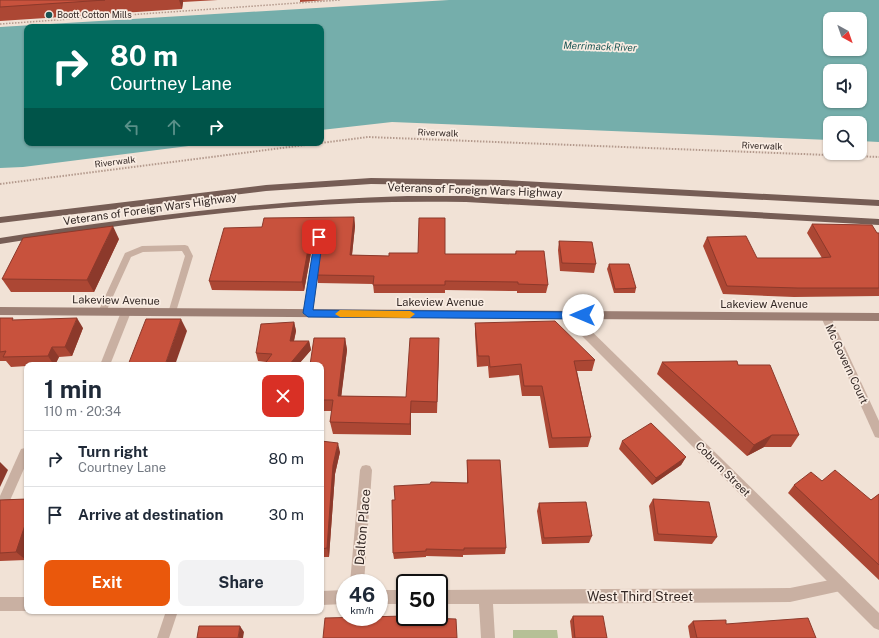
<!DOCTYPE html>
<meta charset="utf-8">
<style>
body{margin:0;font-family:"Public Sans",sans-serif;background:#f2f2f3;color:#1f2937;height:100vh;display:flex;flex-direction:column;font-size:15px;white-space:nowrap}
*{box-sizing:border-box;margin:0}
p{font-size:13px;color:#747a83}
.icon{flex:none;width:22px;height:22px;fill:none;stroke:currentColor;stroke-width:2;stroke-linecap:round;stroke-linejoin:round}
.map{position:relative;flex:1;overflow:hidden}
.drawer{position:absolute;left:24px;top:362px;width:300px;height:252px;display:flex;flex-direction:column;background:#fff;border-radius:8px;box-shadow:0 1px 3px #0004}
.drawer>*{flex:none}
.hud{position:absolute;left:24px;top:24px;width:300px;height:122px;border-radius:8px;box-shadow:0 1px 3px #0004;background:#00695c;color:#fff;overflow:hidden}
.needle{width:26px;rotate:140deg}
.fabs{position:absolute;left:823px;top:12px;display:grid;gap:8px}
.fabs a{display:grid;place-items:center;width:44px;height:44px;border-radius:8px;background:#fff;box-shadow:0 1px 3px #0004;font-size:20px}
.speed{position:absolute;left:336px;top:574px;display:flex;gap:8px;font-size:20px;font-weight:700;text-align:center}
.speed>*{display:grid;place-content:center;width:52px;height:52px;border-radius:50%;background:#fff;box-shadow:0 1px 3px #0004;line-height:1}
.speed small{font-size:10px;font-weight:400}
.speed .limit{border:2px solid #111;border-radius:6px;background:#fff;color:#111}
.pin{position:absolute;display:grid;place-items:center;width:34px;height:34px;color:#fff;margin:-17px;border-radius:8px;box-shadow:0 2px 6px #0006}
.me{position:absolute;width:44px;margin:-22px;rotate:270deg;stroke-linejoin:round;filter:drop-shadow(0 0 3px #0008)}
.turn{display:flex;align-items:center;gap:14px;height:84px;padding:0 20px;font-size:18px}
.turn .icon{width:52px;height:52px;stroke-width:2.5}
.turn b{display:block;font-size:28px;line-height:34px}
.lanes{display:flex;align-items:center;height:38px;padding:0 20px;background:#0003;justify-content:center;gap:20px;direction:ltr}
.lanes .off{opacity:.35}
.round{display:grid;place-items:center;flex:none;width:42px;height:42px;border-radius:8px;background:#f2f2f3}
.headline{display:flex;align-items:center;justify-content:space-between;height:68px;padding:0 20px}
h1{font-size:24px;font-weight:700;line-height:30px}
.primary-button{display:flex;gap:8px;margin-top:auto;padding:8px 20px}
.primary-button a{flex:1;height:46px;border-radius:8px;background:#ea580c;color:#fff;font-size:16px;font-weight:700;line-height:46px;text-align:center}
.primary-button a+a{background:#f2f2f3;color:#1f2937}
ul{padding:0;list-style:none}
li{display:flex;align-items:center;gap:12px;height:56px;padding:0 20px;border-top:1px solid #e0e1e3}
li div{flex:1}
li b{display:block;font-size:15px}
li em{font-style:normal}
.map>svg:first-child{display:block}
.green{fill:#b5c096}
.water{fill:#75aeab;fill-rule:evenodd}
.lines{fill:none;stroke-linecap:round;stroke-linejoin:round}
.path-far1{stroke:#b49a8d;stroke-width:1.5;stroke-dasharray:1.5 1.5;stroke-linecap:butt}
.path{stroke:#b49a8d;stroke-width:2;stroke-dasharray:1.5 1.5;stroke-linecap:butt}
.service{fill:#c9b0a2;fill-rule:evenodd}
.minor{fill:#c9b0a2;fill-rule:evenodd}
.tertiary{fill:#c9b0a2;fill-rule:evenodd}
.secondary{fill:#9c7f74;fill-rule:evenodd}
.primary{fill:#765d55;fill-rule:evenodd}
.wall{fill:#ac4734}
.shaded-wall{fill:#8c392b}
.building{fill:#c8523d;stroke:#8c392b}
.route{fill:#1a73e8;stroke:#114b97}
.slow{fill:#f59e0b}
.poi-dot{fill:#1a5553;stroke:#f9ece2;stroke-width:1.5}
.labels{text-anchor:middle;stroke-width:3.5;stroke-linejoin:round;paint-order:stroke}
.far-poi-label{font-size:9px;fill:#332825;stroke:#f9ece2;text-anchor:start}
.far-street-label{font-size:9px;fill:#332825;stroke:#f9ece2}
.far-water-label{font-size:10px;font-style:italic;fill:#1a5553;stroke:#f9ece2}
.street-label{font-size:11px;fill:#332825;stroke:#f9ece2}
.near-street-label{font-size:13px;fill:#332825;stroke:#f9ece2}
</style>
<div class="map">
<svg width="879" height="638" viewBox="0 0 879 638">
<rect width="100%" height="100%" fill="#f1e2d6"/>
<polygon class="green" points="513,630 557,630 558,638 513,638"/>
<path class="water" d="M449,0H879V142L860,141V123H830V140L392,122L321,130V27H27V143H212L23,167L0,168V27ZM830,19H860V49H830ZM830,71H860V101H830Z"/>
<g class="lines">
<polyline class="path-far1" points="0,24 340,0"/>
<polyline class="path" points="0,184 368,137 879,157"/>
<g class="service">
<polygon points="185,245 188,246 193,256 175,315 172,316 168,313 185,256 182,251 143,252 131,257 105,314 99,314 98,312 125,253 142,246"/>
<polygon points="166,611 178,611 169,638 157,638"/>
</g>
<g class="minor">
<polygon points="319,234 323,237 313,313 308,317 303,313 315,237"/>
<polygon points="126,308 131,312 110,365 100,365 121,312"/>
<polygon points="826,313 831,317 879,421 879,438 875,437 821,317"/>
<polygon points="25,448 27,449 27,462 4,514 0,516 0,496 21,449"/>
<polygon points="366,465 370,466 372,470 364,583 350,583 360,470 362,466"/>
<polygon points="840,578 845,580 847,585 845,590 790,602 493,604 495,638 481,638 479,604 439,604 439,590 790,588"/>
<polygon points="345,590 345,604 321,605 321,591"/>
<rect x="379" y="590" width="26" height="14"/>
<rect x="0" y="597" width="27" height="14"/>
</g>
<polygon class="tertiary" points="568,311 572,312 879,613 879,630 874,628 564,318 563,315 564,312"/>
<polygon class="secondary" points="0,307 879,313 879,321 0,315"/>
<g class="primary">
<polygon points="371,178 503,180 879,200 879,206 503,186 371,184 266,191 0,223 0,217 266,185"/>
<path d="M407,196H466L879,219V225L466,202C407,201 349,202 291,207C193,214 96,229 0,244V238C135,217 270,200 407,196Z"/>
</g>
</g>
<g class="wall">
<polygon points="0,0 218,0 183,2 182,9 0,21"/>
<polygon points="300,0 326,0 300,2"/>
<polygon points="354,217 355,226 352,255 389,256 445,254 515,254 516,251 548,285 546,293 517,293 517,291 445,290 445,293 374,293 373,284 318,283 317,275 322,235 319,232 314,237 304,291 212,290 209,281 262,227"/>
<polygon points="812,224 879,233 879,296 794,297 723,294 703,246 707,237 757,258 822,258 807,233"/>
<polygon points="119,239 94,292 11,292 2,279"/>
<polygon points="559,241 596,264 594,273 560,271 558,250"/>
<polygon points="609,264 636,288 635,293 614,293 607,269"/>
<polygon points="0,318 15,320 83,328 72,356 59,357 55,365 27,365 27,366 11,367 6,361 0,361"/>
<polygon points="294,322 296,331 294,341 309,341 311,350 298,365 264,365 266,362 258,361 256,353"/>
<polygon points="475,323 595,360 592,371 577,371 591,437 588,447 549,448 540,396 522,396 519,375 489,378 488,366 477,367 475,334"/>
<polygon points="345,338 347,350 341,396 406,397 439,350 437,413 411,413 411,435 333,434 330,422 332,411 321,411 321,365"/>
<polygon points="662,362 738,365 799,435 791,447 764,447 747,456 657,374"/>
<polygon points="321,441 340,452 335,474 329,557 321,557"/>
<polygon points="622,441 686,457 681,465 652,485 619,449"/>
<polygon points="467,460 506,548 505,554 463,555 463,557 426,556 426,557 394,559 393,553 395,500 467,483"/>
<polygon points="822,481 871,500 879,494 879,580 788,493 794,485"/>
<polygon points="27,499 27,557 26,560 0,561 0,500"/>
<polygon points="653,499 717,537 712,544 654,541 649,506"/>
<polygon points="539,503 592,536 589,543 542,544 537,511"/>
<polygon points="573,616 607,638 572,638 570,621"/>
<polygon points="693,621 726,624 816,638 690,638 688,626"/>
</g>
<g class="shaded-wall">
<polygon points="179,0 183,0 183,2 182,9"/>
<polygon points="354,217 355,226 351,264 350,255"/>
<polygon points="317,224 319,232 314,237 304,291 302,282 312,228"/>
<polygon points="113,226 119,239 94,292 87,280"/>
<polygon points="77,318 83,328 72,356 65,347"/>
<polygon points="181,319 187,331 175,365 165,365"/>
<polygon points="294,322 296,331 292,349 290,341"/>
<polygon points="345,338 347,350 340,407 338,396"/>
<polygon points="309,341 311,350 298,365 289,365"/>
<polygon points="52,347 59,357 55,365 54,365 48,356"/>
<polygon points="411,401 411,435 410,424"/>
<polygon points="772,435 764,447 747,456 754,445"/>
<polygon points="338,443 340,452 335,474 329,557 327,548 333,465"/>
<polygon points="686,457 681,465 652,485 656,478"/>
<polygon points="0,462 8,470 0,487"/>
<polygon points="27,519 27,557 26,560 16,552"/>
<polygon points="240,626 244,632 243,638 238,638"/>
</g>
<g class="building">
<polygon points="0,0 105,0 0,7"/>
<polygon points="354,217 350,255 389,256 389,253 418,253 419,218 445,218 445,254 516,254 516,251 544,251 548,285 518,284 518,282 445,281 445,285 373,285 374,276 317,275 323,229 317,224 312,228 302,282 209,281 224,228 262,227 264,218"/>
<polygon points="812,224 872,225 877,233 879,233 879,288 798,288 727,286 707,237 746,236 757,258 819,258 831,257"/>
<polygon points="113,226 87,280 2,279 23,238"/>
<polygon points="559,241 592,242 596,264 562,263"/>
<polygon points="609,264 629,264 636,288 615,289"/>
<polygon points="0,318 13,318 12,320 77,318 65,347 52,347 48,356 3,357 6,351 0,352"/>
<polygon points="146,319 181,319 165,365 128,365"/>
<polygon points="555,321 595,360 574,361 591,437 552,438 542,386 524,386 521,364 490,367 489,356 478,356 475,323"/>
<polygon points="294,322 290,341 309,341 289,365 264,365 272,354 256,353 261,324"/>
<polygon points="314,338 345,338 338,396 406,397 410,338 439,338 437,402 411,401 410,424 330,422 333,400 321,400 321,365 310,365"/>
<polygon points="737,361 738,365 770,365 799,435 772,435 754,445 662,362"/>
<polygon points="651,423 686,457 656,478 622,441"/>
<polygon points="321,441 338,443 333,465 327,548 321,549"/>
<polygon points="467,460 500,460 506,548 464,548 464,550 426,549 426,551 393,553 392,500 395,500 394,486 430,484 431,482 468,483"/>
<polygon points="835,470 871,500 879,494 879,565 794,485 811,472 822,481"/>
<polygon points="27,499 27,519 16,552 0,553 0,500"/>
<polygon points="653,499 709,502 717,537 658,534"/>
<polygon points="586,502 592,536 544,538 539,503"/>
<polygon points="405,616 405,617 456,619 457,638 323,638 325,618"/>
<polygon points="573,616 603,616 607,638 575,638"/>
<polygon points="808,618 816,638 697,638 693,621 726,620 726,624"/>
<polygon points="199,626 240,626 238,638 197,638"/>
</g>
<polygon class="route" points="319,234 323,237 313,310 583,312 587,315 583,319 308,317 303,313 315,237"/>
<polygon class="slow" points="340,310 410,311 415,314 410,318 340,317 335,314"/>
<circle class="poi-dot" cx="49" cy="15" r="4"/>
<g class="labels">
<g class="far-poi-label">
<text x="57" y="18">Boott Cotton Mills</text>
</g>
<g class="far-street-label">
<text transform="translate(438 133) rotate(2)" y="3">Riverwalk</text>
<text transform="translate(762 146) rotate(2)" y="3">Riverwalk</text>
<text transform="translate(115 162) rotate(-7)" y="3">Riverwalk</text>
</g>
<g class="far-water-label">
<text transform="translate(600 46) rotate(2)" y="4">Merrimack River</text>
</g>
<g class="street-label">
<text transform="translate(475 190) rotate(2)" y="4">Veterans of Foreign Wars Highway</text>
<text transform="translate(150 209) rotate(-8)" y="4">Veterans of Foreign Wars Highway</text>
<text transform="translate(116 300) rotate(1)" y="4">Lakeview Avenue</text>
<text x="440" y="306">Lakeview Avenue</text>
<text x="764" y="308">Lakeview Avenue</text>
<text transform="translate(847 364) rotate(65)" y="4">Mc Govern Court</text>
<text transform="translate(723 469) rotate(45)" y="4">Coburn Street</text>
</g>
<g class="near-street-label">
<text transform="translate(362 527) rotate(-85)" y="5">Dalton Place</text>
<text x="640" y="601">West Third Street</text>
</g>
</g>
</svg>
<div class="fabs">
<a><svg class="needle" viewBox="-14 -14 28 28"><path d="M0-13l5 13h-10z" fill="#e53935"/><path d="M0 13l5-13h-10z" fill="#747a83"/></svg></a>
<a><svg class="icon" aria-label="sound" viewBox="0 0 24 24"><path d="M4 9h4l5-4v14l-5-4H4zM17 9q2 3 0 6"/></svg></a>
<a><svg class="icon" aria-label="search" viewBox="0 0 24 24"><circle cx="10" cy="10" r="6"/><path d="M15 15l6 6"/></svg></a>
</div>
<div class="speed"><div>46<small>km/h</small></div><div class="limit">50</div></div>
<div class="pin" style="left:319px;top:237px;background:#d93025"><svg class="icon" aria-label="arrive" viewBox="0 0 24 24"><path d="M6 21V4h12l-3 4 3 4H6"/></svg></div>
<svg class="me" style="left:583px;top:315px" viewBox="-20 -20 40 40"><circle r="19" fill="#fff"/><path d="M0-13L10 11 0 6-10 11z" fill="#1a73e8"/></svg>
<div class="hud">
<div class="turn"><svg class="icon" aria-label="right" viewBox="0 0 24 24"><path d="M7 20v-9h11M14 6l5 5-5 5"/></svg><div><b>80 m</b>Courtney Lane</div></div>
<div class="lanes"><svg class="icon off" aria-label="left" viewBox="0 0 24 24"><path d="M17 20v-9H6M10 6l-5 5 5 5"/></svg><svg class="icon off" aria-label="ahead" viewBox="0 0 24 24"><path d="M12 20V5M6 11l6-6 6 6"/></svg><svg class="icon" aria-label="right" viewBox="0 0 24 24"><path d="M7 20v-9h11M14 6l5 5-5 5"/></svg></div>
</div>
<section class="drawer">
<div class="headline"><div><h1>1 min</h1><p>110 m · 20:34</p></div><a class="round" style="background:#d93025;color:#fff"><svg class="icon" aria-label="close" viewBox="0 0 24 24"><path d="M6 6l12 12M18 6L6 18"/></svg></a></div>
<ul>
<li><svg class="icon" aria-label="right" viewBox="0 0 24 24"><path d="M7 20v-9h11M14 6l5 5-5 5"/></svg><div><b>Turn right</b><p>Courtney Lane</p></div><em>80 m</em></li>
<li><svg class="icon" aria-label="arrive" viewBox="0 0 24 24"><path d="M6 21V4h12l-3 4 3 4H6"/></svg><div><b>Arrive at destination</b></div><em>30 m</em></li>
</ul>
<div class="primary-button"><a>Exit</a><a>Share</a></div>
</section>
</div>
